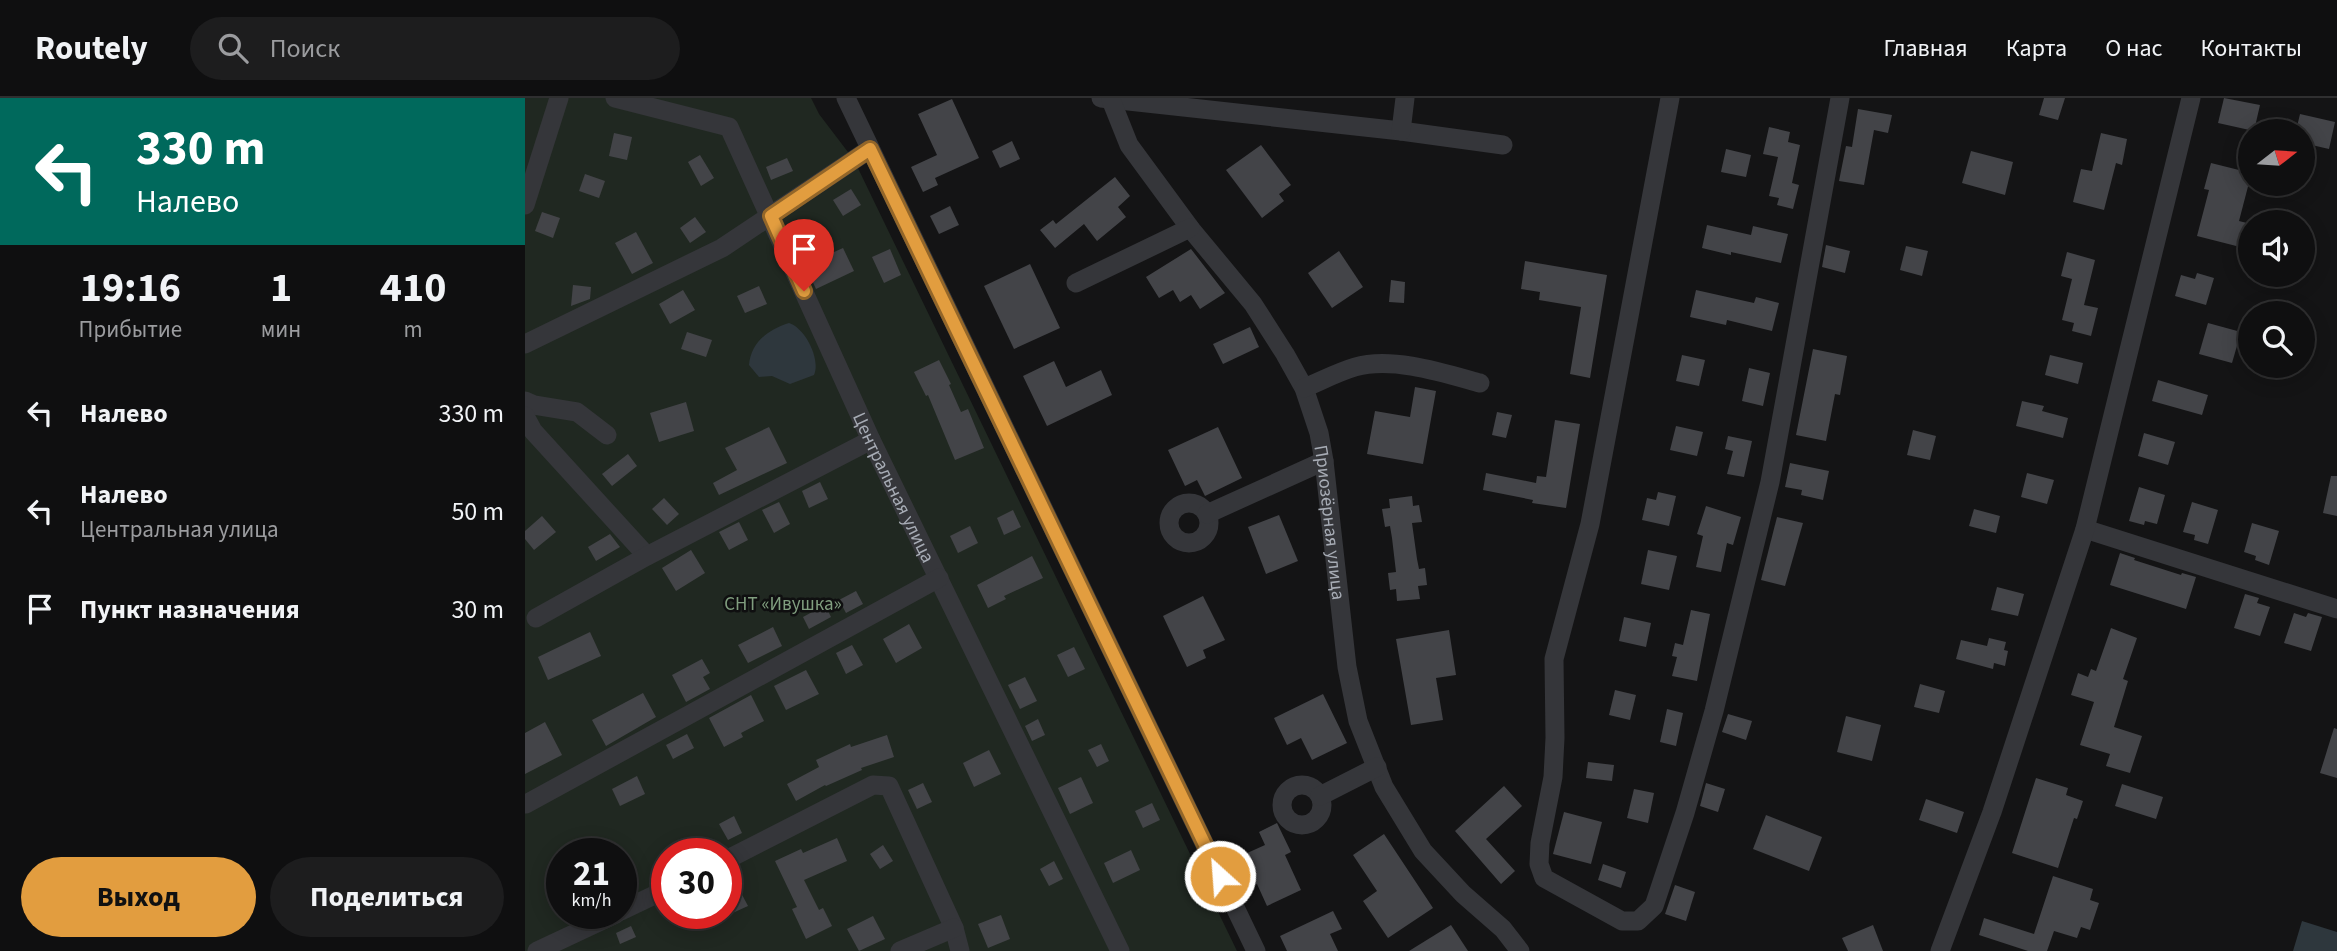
<!DOCTYPE html>
<html lang="ru">
<meta charset="utf-8">
<style>
body{margin:0;font-family:"Source Sans 3",sans-serif;background:#1d1d1e;color:#f1f3f6;height:100vh;display:flex;flex-direction:column;font-size:26px;white-space:nowrap}
*{box-sizing:border-box;margin:0}
p{font-size:23px;color:#9b9c9f}
.icon{flex:none;width:38px;height:38px;fill:none;stroke:currentColor;stroke-width:2;stroke-linecap:round;stroke-linejoin:round}
.map{position:relative;flex:1;overflow:hidden}
.side{display:flex;flex-direction:column;background:#0f0f10;width:525px}
.side>*{flex:none}
.hud{background:#00695c;color:#fff;overflow:hidden}
.needle{width:46px;rotate:73deg}
.controls{position:absolute;left:1713px;top:21px;display:grid;gap:14px}
.controls a{display:grid;place-items:center;width:77px;height:77px;border-radius:50%;background:#0f0f10;box-shadow:0 4px 18px #0003,0 0 0 2px #2f2f30;font-size:35px}
.speed{position:absolute;left:21px;top:740px;display:flex;gap:14px;font-size:35px;font-weight:700;text-align:center}
.speed>*{display:grid;place-content:center;width:91px;height:91px;border-radius:50%;background:#0f0f10;box-shadow:0 4px 18px #0003,0 0 0 2px #2f2f30;line-height:1}
.speed small{font-size:18px;font-weight:400}
.speed .limit{border:10px solid #d22;background:#fff;color:#111}
.pin{position:absolute;display:grid;place-items:center;width:60px;height:60px;color:#fff;margin:-72px -30px;border-radius:50% 50% 50% 0;rotate:-45deg;box-shadow:0 0 7px #0007}
.pin .icon{rotate:45deg}
.me{position:absolute;width:77px;margin:-38px;rotate:334deg;stroke-linejoin:round;filter:drop-shadow(0 0 5px #0008)}
.turn{display:flex;align-items:center;gap:24px;height:147px;padding:0 21px;font-size:32px}
.turn .icon{width:91px;height:91px;stroke-width:2.5}
.turn b{display:block;font-size:49px;line-height:60px}
.eta{display:flex;justify-content:space-evenly;align-items:center;height:119px;text-align:center}
.eta b{font-size:42px;font-weight:700;line-height:49px}
.primary-button{display:flex;gap:14px;margin-top:auto;padding:14px 21px}
.primary-button a{flex:1;height:80px;border-radius:42px;background:#e29d3f;color:#111;font-size:28px;font-weight:700;line-height:80px;text-align:center}
.primary-button a+a{background:#1d1d1e;color:#f1f3f6}
ul{padding:0;list-style:none}
li{display:flex;align-items:center;gap:21px;height:98px;padding:0 21px}
li div{flex:1}
li b{display:block;font-size:26px}
li em{font-style:normal}
header{display:flex;align-items:center;gap:42px;box-sizing:border-box;height:98px;padding:0 35px;background:#0f0f10;border-bottom:2px solid #2f2f30}
header strong{font-size:33px}
nav{display:flex;gap:38px;margin-inline-start:auto;font-size:24px}
.search{width:490px;height:63px;background:#1d1d1e;display:flex;align-items:center;gap:18px;box-sizing:border-box;padding:0 24px;border-radius:38px;color:#9b9c9f;font-size:26px}
main{display:flex;flex:1;min-height:0}
.map>svg:first-child{display:block}
.green{fill:#202821;fill-rule:evenodd}
.water{fill:#2e373d}
.building{fill:#434448}
.lines{fill:none;stroke-linecap:round;stroke-linejoin:round}
.minor{stroke:#35363a;stroke-width:19}
.route-casing{stroke:#936629;stroke-width:18}
.route{stroke:#e29d3f;stroke-width:12}
.labels{text-anchor:middle;stroke-width:5;stroke-linejoin:round;paint-order:stroke}
.street-label{font-size:19px;fill:#a7acb5;stroke:#0f0f10}
.park-label{font-size:19px;fill:#809e7f;stroke:#0f0f10}
</style>
<header>
<strong>Routely</strong>
<div class="search"><svg class="icon" aria-label="search" viewBox="0 0 24 24"><circle cx="10" cy="10" r="6"/><path d="M15 15l6 6"/></svg>Поиск</div>
<nav><a>Главная</a><a>Карта</a><a>О нас</a><a>Контакты</a></nav>
</header>
<main>
<section class="side">
<div class="hud">
<div class="turn"><svg class="icon" aria-label="left" viewBox="0 0 24 24"><path d="M17 20v-9H6M10 6l-5 5 5 5"/></svg><div><b>330 m</b>Налево</div></div>
</div>
<div class="eta">
<div><b>19:16</b><p>Прибытие</p></div>
<div><b>1</b><p>мин</p></div>
<div><b>410</b><p>m</p></div>
</div>
<ul>
<li><svg class="icon" aria-label="left" viewBox="0 0 24 24"><path d="M17 20v-9H6M10 6l-5 5 5 5"/></svg><div><b>Налево</b></div><em>330 m</em></li>
<li><svg class="icon" aria-label="left" viewBox="0 0 24 24"><path d="M17 20v-9H6M10 6l-5 5 5 5"/></svg><div><b>Налево</b><p>Центральная улица</p></div><em>50 m</em></li>
<li><svg class="icon" aria-label="arrive" viewBox="0 0 24 24"><path d="M6 21V4h12l-3 4 3 4H6"/></svg><div><b>Пункт назначения</b></div><em>30 m</em></li>
</ul>
<div class="primary-button"><a>Выход</a><a>Поделиться</a></div>
</section>
<div class="map">
<svg width="1812" height="853" viewBox="0 0 1812 853">
<rect width="100%" height="100%" fill="#141415"/>
<path class="green" d="M0,0H286L294,16L329,62L712,853H0ZM37,756H96V816H37ZM142,756H201V816H142Z"/>
<g class="water">
<path d="M264,225C280,230 296,261 289,277L265,286L247,278L234,279L224,267C226,245 242,232 264,225Z"/>
<polygon points="1777,823 1812,834 1812,853 1768,853"/>
</g>
<g class="building">
<polygon points="1519,0 1540,0 1533,22 1514,17"/>
<polygon points="1699,0 1735,7 1729,33 1693,25"/>
<polygon points="427,1 454,60 410,80 413,87 398,94 386,69 412,57 393,16"/>
<polygon points="1333,11 1367,17 1363,35 1349,32 1339,87 1314,83 1321,48 1327,49"/>
<polygon points="1775,16 1810,24 1804,51 1778,45 1778,33 1771,33"/>
<polygon points="1244,29 1265,34 1263,44 1275,47 1267,85 1274,87 1268,111 1252,107 1254,100 1244,98 1253,59 1238,56"/>
<polygon points="89,35 107,39 102,62 84,58"/>
<polygon points="1576,35 1602,41 1597,67 1591,65 1579,112 1548,104 1556,71 1567,73"/>
<polygon points="487,43 495,61 475,70 467,53"/>
<polygon points="1720,44 1726,44 1726,77 1714,123 1726,126 1723,151 1672,138 1684,92 1679,91 1686,65 1714,72"/>
<polygon points="736,47 766,87 754,96 759,103 737,120 701,72"/>
<polygon points="1201,51 1226,57 1221,79 1196,74"/>
<polygon points="1446,53 1488,64 1480,97 1437,85"/>
<polygon points="175,57 189,80 176,88 163,64"/>
<polygon points="262,60 268,73 246,82 241,69"/>
<polygon points="60,76 80,83 74,100 54,93"/>
<polygon points="590,79 605,98 593,109 601,119 572,143 559,126 530,150 515,132 528,122 531,126"/>
<polygon points="326,91 336,107 318,118 308,102"/>
<polygon points="425,108 434,127 414,136 405,118"/>
<polygon points="17,114 35,120 28,140 10,133"/>
<polygon points="170,119 181,134 165,145 155,130"/>
<polygon points="1182,127 1226,137 1228,128 1263,136 1256,165 1206,154 1206,157 1177,150"/>
<polygon points="111,134 128,165 107,176 90,145"/>
<polygon points="1301,147 1325,153 1320,175 1297,169"/>
<polygon points="1381,148 1403,153 1397,178 1375,172"/>
<polygon points="318,150 329,173 291,191 280,167"/>
<polygon points="365,151 376,177 359,185 347,159"/>
<polygon points="666,151 700,195 675,211 666,197 655,204 648,192 634,200 621,179"/>
<polygon points="814,153 838,189 807,210 783,175"/>
<polygon points="1542,154 1570,162 1559,207 1573,210 1566,238 1547,233 1549,225 1537,222 1547,181 1536,178"/>
<polygon points="1000,163 1082,177 1065,280 1045,276 1056,209 1014,202 1015,194 996,191"/>
<polygon points="505,166 535,230 489,251 459,188"/>
<polygon points="1672,175 1689,180 1681,207 1650,198 1656,177 1670,181"/>
<polygon points="866,182 880,184 879,205 864,204"/>
<polygon points="48,187 66,189 65,201 46,208"/>
<polygon points="234,188 242,206 220,215 212,198"/>
<polygon points="158,192 170,212 145,226 134,206"/>
<polygon points="1171,192 1229,205 1231,199 1254,205 1247,233 1202,222 1201,227 1165,219"/>
<polygon points="1683,225 1716,234 1707,265 1674,256"/>
<polygon points="725,229 734,249 698,266 688,246"/>
<polygon points="162,234 187,242 181,259 156,251"/>
<polygon points="1288,251 1322,258 1315,297 1310,296 1301,343 1271,337"/>
<polygon points="1157,257 1180,262 1174,288 1151,283"/>
<polygon points="1525,257 1558,265 1553,286 1520,277"/>
<polygon points="414,262 426,286 424,287 436,314 443,311 459,350 430,362 403,297 401,298 389,274"/>
<polygon points="529,263 541,289 576,272 587,297 522,328 498,278"/>
<polygon points="1224,270 1245,275 1238,308 1217,303"/>
<polygon points="1633,282 1683,297 1677,317 1627,303"/>
<polygon points="890,289 911,293 898,366 842,356 850,313 885,319"/>
<polygon points="1497,303 1519,308 1517,313 1543,320 1538,340 1491,328"/>
<polygon points="161,304 169,333 134,344 125,315"/>
<polygon points="972,314 987,317 981,340 967,337"/>
<polygon points="1030,322 1055,326 1041,410 1007,405 1008,402 958,392 961,375 1011,385 1012,378 1021,379"/>
<polygon points="1151,328 1178,334 1172,358 1145,352"/>
<polygon points="244,329 262,365 194,397 188,385 212,372 200,350"/>
<polygon points="693,329 717,380 680,398 672,382 660,388 643,352"/>
<polygon points="1388,332 1411,338 1405,362 1382,357"/>
<polygon points="1619,335 1650,344 1643,367 1613,358"/>
<polygon points="1203,338 1227,343 1219,379 1202,376 1208,353 1200,351"/>
<polygon points="103,356 112,368 87,388 77,376"/>
<polygon points="1265,365 1304,373 1298,402 1276,397 1277,392 1260,389"/>
<polygon points="1502,375 1529,382 1522,406 1496,399"/>
<polygon points="1806,378 1812,378 1812,418 1798,415"/>
<polygon points="295,384 303,401 284,410 277,393"/>
<polygon points="1614,389 1640,397 1632,426 1620,423 1619,427 1604,423"/>
<polygon points="1133,394 1151,398 1144,428 1117,422 1122,400 1131,402"/>
<polygon points="887,398 888,408 894,407 897,424 887,425 892,461 894,471 900,470 902,487 893,488 895,501 872,503 871,491 865,492 863,475 871,474 867,440 865,428 860,429 857,411 865,410 864,401"/>
<polygon points="139,400 154,416 142,427 127,411"/>
<polygon points="254,404 265,426 249,435 237,412"/>
<polygon points="1667,404 1693,412 1683,446 1669,442 1670,437 1658,434"/>
<polygon points="1181,408 1216,419 1208,447 1202,445 1196,474 1171,469 1178,438 1172,436"/>
<polygon points="1449,411 1475,418 1471,435 1444,428"/>
<polygon points="488,412 496,429 479,437 472,420"/>
<polygon points="754,417 773,463 741,476 723,429"/>
<polygon points="17,418 31,434 9,452 0,441 0,433"/>
<polygon points="1252,419 1278,425 1260,488 1236,482"/>
<polygon points="214,424 223,442 204,452 194,434"/>
<polygon points="1727,425 1754,433 1744,467 1730,462 1731,458 1719,454"/>
<polygon points="445,428 453,445 433,455 425,438"/>
<polygon points="85,436 95,449 71,463 63,449"/>
<polygon points="166,452 180,475 151,493 137,470"/>
<polygon points="1123,452 1152,458 1144,492 1116,486"/>
<polygon points="1595,455 1610,460 1609,462 1656,477 1657,475 1671,479 1661,511 1585,487"/>
<polygon points="507,458 518,480 479,498 481,501 463,510 452,487"/>
<polygon points="1472,489 1499,496 1493,518 1466,512"/>
<polygon points="331,493 338,506 321,515 314,502"/>
<polygon points="1720,496 1734,500 1732,505 1745,509 1735,538 1709,530"/>
<polygon points="678,498 700,542 678,552 681,560 662,569 638,518"/>
<polygon points="300,507 306,519 284,531 278,519"/>
<polygon points="1166,512 1185,516 1172,583 1147,578 1152,559 1147,558 1150,545 1158,547"/>
<polygon points="1769,515 1781,519 1783,515 1797,519 1786,553 1759,545"/>
<polygon points="1099,519 1126,525 1121,549 1094,543"/>
<polygon points="384,526 397,550 371,565 358,541"/>
<polygon points="248,529 257,548 223,565 213,547"/>
<polygon points="1586,530 1612,540 1598,581 1603,583 1589,629 1617,638 1605,675 1581,668 1585,656 1555,647 1569,604 1546,597 1553,575 1563,579 1566,571 1571,573"/>
<polygon points="924,532 931,577 911,580 918,622 886,627 871,541"/>
<polygon points="65,534 76,558 23,582 13,559"/>
<polygon points="1464,540 1481,544 1479,552 1483,553 1480,568 1469,565 1468,571 1431,561 1436,542 1462,548"/>
<polygon points="327,547 338,567 321,576 311,555"/>
<polygon points="549,549 560,571 543,579 532,557"/>
<polygon points="177,561 185,575 178,579 185,591 161,604 147,577"/>
<polygon points="281,572 294,596 261,612 249,588"/>
<polygon points="500,579 512,603 495,611 483,587"/>
<polygon points="1395,586 1420,593 1414,615 1389,609"/>
<polygon points="1090,592 1111,597 1105,622 1084,617"/>
<polygon points="118,595 131,619 81,648 67,622"/>
<polygon points="798,596 822,645 787,662 776,640 762,647 749,620"/>
<polygon points="226,597 239,623 216,635 218,639 199,649 184,620"/>
<polygon points="1142,611 1158,615 1151,648 1135,644"/>
<polygon points="1203,616 1227,623 1221,642 1197,634"/>
<polygon points="1321,618 1356,627 1347,663 1312,654"/>
<polygon points="513,621 520,637 507,643 500,628"/>
<polygon points="20,624 37,657 0,676 0,635"/>
<polygon points="1809,630 1812,631 1812,680 1795,675"/>
<polygon points="162,636 169,650 148,661 141,647"/>
<polygon points="362,637 369,659 336,670 337,672 301,688 300,687 271,703 262,686 294,669 291,662 325,646 326,649"/>
<polygon points="576,646 584,663 572,669 563,652"/>
<polygon points="464,652 476,676 449,689 438,665"/>
<polygon points="1063,664 1089,667 1087,683 1061,680"/>
<polygon points="112,678 120,696 95,708 87,691"/>
<polygon points="556,679 568,705 545,716 533,690"/>
<polygon points="1511,680 1543,690 1541,697 1558,703 1552,721 1549,720 1533,770 1487,755"/>
<polygon points="398,685 407,704 392,711 383,692"/>
<polygon points="1181,685 1200,691 1193,714 1175,708"/>
<polygon points="1597,686 1638,699 1631,721 1590,708"/>
<polygon points="979,688 997,708 961,741 990,773 976,786 930,733"/>
<polygon points="1109,691 1129,695 1123,725 1102,720"/>
<polygon points="1401,701 1439,714 1432,735 1394,722"/>
<polygon points="627,705 635,722 618,730 610,713"/>
<polygon points="1039,714 1077,724 1066,766 1028,756"/>
<polygon points="1241,717 1297,739 1284,773 1228,751"/>
<polygon points="209,718 217,735 203,742 194,726"/>
<polygon points="752,725 766,754 760,757 776,792 742,808 732,786 728,788 721,774 727,771 720,756 740,747 734,734"/>
<polygon points="859,736 908,810 863,840 838,803 852,793 828,757"/>
<polygon points="312,740 322,763 279,782 294,812 298,810 307,828 281,841 267,811 272,809 250,763 276,751 278,755"/>
<polygon points="358,747 368,763 355,771 345,756"/>
<polygon points="606,752 615,772 588,785 579,765"/>
<polygon points="529,763 538,781 524,788 515,771"/>
<polygon points="1078,766 1101,774 1096,790 1073,782"/>
<polygon points="1528,778 1568,791 1565,802 1574,805 1565,832 1556,829 1552,840 1529,833 1522,853 1503,853 1454,837 1459,820 1509,836"/>
<polygon points="1150,787 1170,794 1161,823 1140,816"/>
<polygon points="213,789 223,808 201,818 201,794"/>
<polygon points="808,813 817,831 805,836 813,853 762,853 755,838"/>
<polygon points="476,817 485,841 463,850 453,826"/>
<polygon points="348,818 360,841 334,853 322,831"/>
<polygon points="926,827 943,853 884,853"/>
<polygon points="1348,827 1358,853 1323,853 1317,840"/>
<polygon points="106,828 111,839 95,846 91,835"/>
</g>
<g class="lines">
<g class="minor">
<path id="s1" d="M90,0L204,29L346,342L595,853"/>
<polyline points="321,0 731,853"/>
<polyline points="576,0 876,33 978,47"/>
<polyline points="1145,0 1065,426 1029,561 1030,640 1028,679 1015,745 1014,766 1019,780 1097,823 1113,823 1129,808 1160,715 1189,613 1245,384 1315,0"/>
<path id="s2" d="M586,2L604,47L665,130L728,206L760,256L779,290L794,335L799,363L822,569L833,623L859,689L898,753L938,796L978,831L995,853"/>
<polyline points="876,33 880,0"/>
<polyline points="0,107 34,0"/>
<polyline points="551,185 665,130"/>
<polyline points="0,246 197,150 345,51"/>
<path d="M779,290C796,283 813,274 830,269C867,258 919,275 955,285"/>
<polyline points="0,303 9,307 52,314 82,337"/>
<polyline points="0,318 8,333 122,458"/>
<circle cx="664" cy="425" r="20"/>
<polyline points="682,416 799,363"/>
<polyline points="1560,431 1812,511"/>
<polyline points="11,520 122,458 346,342"/>
<circle cx="777" cy="707" r="20"/>
<polyline points="795,698 852,669"/>
<polyline points="1,706 414,480"/>
<polyline points="201,762 348,687 364,688 429,830 435,853"/>
<polyline points="96,813 142,791"/>
<polyline points="12,853 91,816"/>
<polyline points="375,853 429,830"/>
<polyline points="1415,853 1467,714 1560,431 1666,0"/>
</g>
</g>
<g class="lines">
<g class="route-casing">
<polyline id="route" points="279,193 246,118 345,51 695,778"/>
</g>
<use href="#route" class="route"/>
</g>
<g class="labels">
<g class="street-label">
<text dy="7" stroke="none"><textPath href="#s1" startOffset="514">Центральная улица</textPath></text>
<text dy="7" stroke="none"><textPath href="#s2" startOffset="486">Приозёрная улица</textPath></text>
</g>
<g class="park-label">
<text x="258" y="512">СНТ «Ивушка»</text>
</g>
</g>
</svg>
<div class="controls">
<a><svg class="needle" viewBox="-14 -14 28 28"><path d="M0-13l5 13h-10z" fill="#e53935"/><path d="M0 13l5-13h-10z" fill="#9b9c9f"/></svg></a>
<a><svg class="icon" aria-label="sound" viewBox="0 0 24 24"><path d="M4 9h4l5-4v14l-5-4H4zM17 9q2 3 0 6"/></svg></a>
<a><svg class="icon" aria-label="search" viewBox="0 0 24 24"><circle cx="10" cy="10" r="6"/><path d="M15 15l6 6"/></svg></a>
</div>
<div class="speed"><div>21<small>km/h</small></div><div class="limit">30</div></div>
<div class="pin" style="left:279px;top:193px;background:#d93025"><svg class="icon" aria-label="arrive" viewBox="0 0 24 24"><path d="M6 21V4h12l-3 4 3 4H6"/></svg></div>
<svg class="me" style="left:695px;top:778px" viewBox="-20 -20 40 40"><circle r="17" fill="#e29d3f" stroke="#fff" stroke-width="3"/><path d="M0-11L8 9 0 5-8 9z" fill="#fff"/></svg>
</div>
</main>
